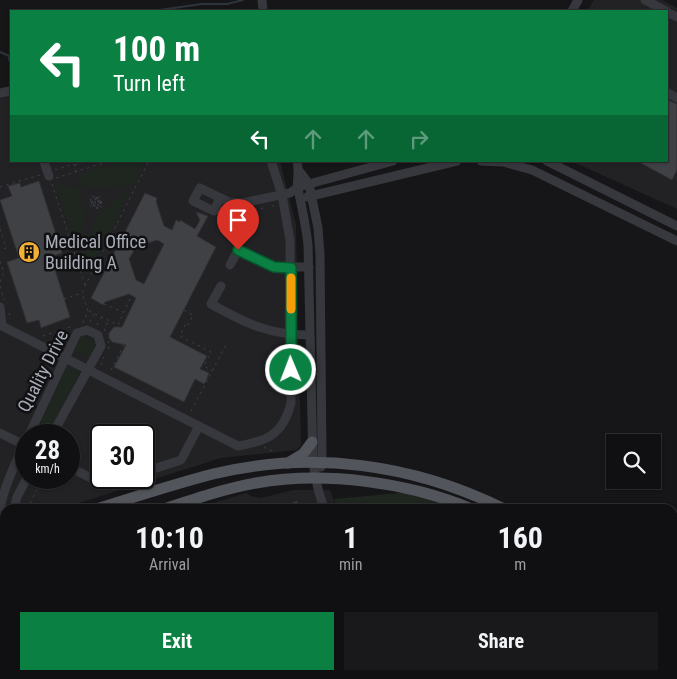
<!DOCTYPE html>
<style>
body{margin:0;font-family:"Roboto Condensed",sans-serif;background:#19191b;color:#f1f3f6;height:100vh;display:flex;flex-direction:column;font-size:19px;white-space:nowrap}
*{box-sizing:border-box;margin:0}
p{font-size:16px;color:#9c9d9f}
.icon{flex:none;width:28px;height:28px;fill:none;stroke:currentColor;stroke-width:2;stroke-linecap:round;stroke-linejoin:round}
.map{position:relative;flex:1;overflow:hidden}
.details{position:absolute;left:0px;top:504px;width:678px;height:176px;display:flex;flex-direction:column;background:#101012;border-radius:15px 15px 0 0;box-shadow:0 1px 4px #0004,0 0 0 1px #303032}
.details>*{flex:none}
.banner{position:absolute;left:10px;top:10px;width:658px;height:152px;border-radius:0px;box-shadow:0 1px 4px #0004,0 0 0 1px #303032;background:#0b8043;color:#fff;overflow:hidden}
.tools{position:absolute;left:606px;top:434px;display:grid;gap:10px}
.tools a{display:grid;place-items:center;width:55px;height:55px;border-radius:0px;background:#101012;box-shadow:0 1px 4px #0004,0 0 0 1px #303032;font-size:25px}
.speed{position:absolute;left:15px;top:424px;display:flex;gap:10px;font-size:25px;font-weight:700;text-align:center}
.speed>*{display:grid;place-content:center;width:65px;height:65px;border-radius:50%;background:#101012;box-shadow:0 1px 4px #0004,0 0 0 1px #303032;line-height:1}
.speed small{font-size:12px;font-weight:400}
.speed .limit{border:2px solid #111;border-radius:8px;background:#fff;color:#111}
.pin{position:absolute;display:grid;place-items:center;width:42px;height:42px;color:#fff;margin:-51px -21px;border-radius:50% 50% 50% 0;rotate:-45deg;box-shadow:0 0 5px #0007}
.pin .icon{rotate:45deg}
.me{position:absolute;width:55px;margin:-28px;rotate:359deg;stroke-linejoin:round;filter:drop-shadow(0 0 4px #0008)}
.turn{display:flex;align-items:center;gap:18px;height:105px;padding:0 20px;font-size:22px}
.turn .icon{width:65px;height:65px;stroke-width:2.5}
.turn b{display:block;font-size:35px;line-height:42px}
.lanes{display:flex;align-items:center;height:48px;padding:0 20px;background:#0003;justify-content:center;gap:25px;direction:ltr}
.lanes .off{opacity:.35}
.eta{display:flex;justify-content:space-evenly;align-items:center;height:85px;text-align:center}
.eta b{font-size:30px;font-weight:700;line-height:35px}
.cta{display:flex;gap:10px;margin-top:auto;padding:10px 20px}
.cta a{flex:1;height:58px;border-radius:0px;background:#0b8043;color:#fff;font-size:20px;font-weight:700;line-height:58px;text-align:center}
.cta a+a{background:#19191b;color:#f1f3f6}
.map>svg:first-child{display:block}
.built{fill:#222225;fill-rule:evenodd}
.green{fill:#1e261f}
.water{fill:#2c353c}
.lines{fill:none;stroke-linecap:round;stroke-linejoin:round}
.stream{stroke:#2c353c;stroke-width:2}
.building{fill:#404145;stroke:#303034;fill-rule:evenodd}
.path{stroke:#3d3f44;stroke-width:1;stroke-dasharray:2.5 4;stroke-linecap:butt}
.minor{stroke:#37383d;stroke-width:9}
.major{stroke:#53555c;stroke-width:11}
.route-casing{stroke:#07532c;stroke-width:12}
.route{stroke:#0b8043;stroke-width:9}
.slow{stroke:#f59e0b;stroke-width:9}
.labels{text-anchor:middle;stroke-width:5;stroke-linejoin:round;paint-order:stroke}
.poi-label{font-size:18px;fill:#a8adb8;stroke:#111113;text-anchor:start}
.street-label{font-size:18px;fill:#a8adb8;stroke:#111113}
</style>
<div class="map">
<svg width="677" height="679" viewBox="0 0 677 679">
<rect width="100%" height="100%" fill="#161618"/>
<g class="built">
<polygon points="594,0 662,0 677,8 677,209 571,161 666,161 666,11 587,11"/>
<path d="M11,86V161H280L296,225L301,445L297,450L221,458L60,509H5V526L0,527V88ZM26,435H69V478H26ZM101,435H144V478H101Z"/>
<polygon points="293,490 330,490 337,509 193,509 246,493 251,496 261,498"/>
<polygon points="64,675 254,675 256,679 66,679"/>
</g>
<g class="green">
<polygon points="122,161 145,161 134,185 107,188 82,187 79,175"/>
<polygon points="55,183 80,189 84,219 78,254"/>
<polygon points="131,189 86,278 79,258 89,232 100,215 110,205"/>
<polygon points="85,336 90,337 96,343 90,358 73,350 80,338"/>
<polygon points="69,366 78,370 79,375 47,435 35,435 66,368"/>
<polygon points="420,491 469,509 337,509 334,499"/>
<polygon points="673,610 677,612 677,679 256,679 254,675 672,675"/>
</g>
<polygon class="water" points="0,612 5,626 5,663 0,664"/>
<g class="lines">
<g class="stream">
<polyline points="119,11 124,11"/>
<polyline points="152,11 202,4 227,4 243,0"/>
<polyline points="0,52 9,56 9,60 11,60"/>
</g>
</g>
<g class="building">
<polygon points="666,99 677,104 677,170 672,180 637,161 666,161"/>
<polygon points="39,181 62,253 51,257 70,317 41,328 39,320 27,323 7,262 19,258 0,200 12,196 8,186 20,183 21,187"/>
<path d="M145,193L157,198L156,201L164,226L172,230L176,220L180,222V220L195,229L200,220L196,212L208,216L197,236L216,247L170,337L207,356L200,369L209,373L206,381L204,384L195,379L184,402L114,367L126,345L112,342L109,338V333L114,327H122L136,298L129,294L105,302L103,305L91,298ZM157,240L164,244L144,284L136,280L129,259L136,247Z"/>
<polygon points="297,501 300,509 271,509 286,503 287,505"/>
</g>
<g class="lines">
<g class="path">
<polyline points="75,165 86,161"/>
<polyline points="55,170 74,164 76,172"/>
<polyline points="56,178 110,161"/>
<polyline points="52,184 85,285"/>
<polyline points="0,187 40,175"/>
<path d="M96,202L95,201L99,205L94,206L93,201L94,205H97L94,201H98L99,204V200L94,199H98L100,205V199L101,206L102,199L98,196L92,197L100,198L93,199L92,203L93,205L91,203V198L90,204C92,208 96,210 100,207L95,208L93,206H100L104,209"/>
<polyline points="272,206 277,205"/>
<polyline points="248,210 264,208"/>
<polyline points="0,229 6,248 0,250"/>
<polyline points="0,261 4,273 0,282"/>
<polyline points="0,286 4,300"/>
<polyline points="64,299 82,293"/>
<polyline points="104,304 123,312"/>
<polyline points="184,310 193,315 188,325 186,323 180,336 211,352 204,366 212,371"/>
<polyline points="89,311 118,325 130,299"/>
<polyline points="9,313 11,319"/>
<polyline points="90,322 94,314"/>
<polyline points="83,323 88,311 82,293 85,286 149,161"/>
<polyline points="97,325 101,318"/>
<polyline points="104,331 108,321"/>
<polyline points="43,336 73,326"/>
<polyline points="108,349 110,345 108,341"/>
<polyline points="101,365 104,357"/>
<polyline points="111,370 125,343"/>
<polyline points="191,411 227,343"/>
<polyline points="264,447 276,453"/>
<polyline points="27,509 43,478"/>
<polyline points="543,679 546,675"/>
</g>
<g class="minor">
<polyline points="262,0 263,11"/>
<polyline points="645,0 666,11"/>
<polyline points="572,11 578,0"/>
<polyline points="666,12 677,17"/>
<polyline points="666,92 677,98"/>
<polyline points="0,93 11,91"/>
<path d="M297,161C300,174 296,180 298,189C302,208 306,226 308,245L313,463L318,489L324,509"/>
<polyline points="481,161 503,162 532,170 677,241"/>
<polyline points="547,161 677,226"/>
<polyline points="44,162 49,176"/>
<polyline points="300,172 309,184 318,228 320,254 322,456 321,467"/>
<polyline points="307,197 457,161"/>
<polyline points="220,198 214,211 193,201 200,188 229,202 242,203 290,193 298,187 309,184 393,161"/>
<polyline points="230,265 238,250 274,267 309,267"/>
<path d="M221,286L211,304C245,323 269,335 309,335"/>
<polyline points="0,307 2,326"/>
<path d="M0,325L238,446C267,441 283,435 291,403L290,240L282,195L271,161"/>
<polyline points="0,433 26,446"/>
<polyline points="29,435 77,333 87,330 98,335 101,346 52,435"/>
<polyline points="69,467 105,485 127,478"/>
<polyline points="144,472 181,460 199,426"/>
<polyline points="14,509 17,497 27,478"/>
<path d="M0,510C4,485 16,463 26,440"/>
<polyline points="0,534 5,553"/>
<polyline points="672,547 677,539"/>
<polyline points="672,576 677,568"/>
<polyline points="0,584 5,592"/>
<polyline points="0,676 5,675"/>
<polyline points="44,679 52,677"/>
<polyline points="616,679 616,675"/>
<polyline points="627,679 627,675"/>
</g>
<g class="major">
<polyline points="288,463 303,454 312,442"/>
<path d="M96,509C135,497 174,484 213,474C312,450 414,464 504,509"/>
<path d="M164,509C194,499 224,489 256,483C324,471 408,482 472,509"/>
<polyline points="0,538 5,537"/>
<polyline points="0,560 5,559"/>
<polyline points="672,592 677,594"/>
<polyline points="672,610 677,612"/>
</g>
</g>
<g class="lines">
<g class="route-casing">
<polyline id="route" points="238,250 274,267 291,268 291,370"/>
</g>
<use href="#route" class="route"/>
<polyline class="slow" points="291,278 291,309"/>
</g>
<defs>
<g id="building-disc" transform="scale(1.125)"><circle r="9.5" fill="#f2b134" stroke="#111113"/><path d="M-4-6H4V6H1V3H-1V6H-4ZM-2.5-4.3h1.7v1.8h-1.7ZM.8-4.3h1.7v1.8H.8ZM-2.5-1h1.7V.8h-1.7ZM.8-1h1.7V.8H.8Z" fill="#111"/></g>
</defs>
<g fill-rule="evenodd">
<use href="#building-disc" x="29" y="252"/>
</g>
<g class="labels">
<g class="poi-label">
<text x="45" y="248">Medical Office<tspan x="45" dy="21">Building A</tspan></text>
</g>
<g class="street-label">
<text transform="translate(43 371) rotate(-63)" y="6">Quality Drive</text>
</g>
</g>
</svg>
<div class="tools">
<a><svg class="icon" aria-label="search" viewBox="0 0 24 24"><circle cx="10" cy="10" r="6"/><path d="M15 15l6 6"/></svg></a>
</div>
<div class="speed"><div>28<small>km/h</small></div><div class="limit">30</div></div>
<div class="pin" style="left:238px;top:250px;background:#d93025"><svg class="icon" aria-label="arrive" viewBox="0 0 24 24"><path d="M6 21V4h12l-3 4 3 4H6"/></svg></div>
<svg class="me" style="left:291px;top:370px" viewBox="-20 -20 40 40"><circle r="17" fill="#0b8043" stroke="#fff" stroke-width="3"/><path d="M0-11L8 9 0 5-8 9z" fill="#fff"/></svg>
<div class="banner">
<div class="turn"><svg class="icon" aria-label="left" viewBox="0 0 24 24"><path d="M17 20v-9H6M10 6l-5 5 5 5"/></svg><div><b>100 m</b>Turn left</div></div>
<div class="lanes"><svg class="icon" aria-label="left" viewBox="0 0 24 24"><path d="M17 20v-9H6M10 6l-5 5 5 5"/></svg><svg class="icon off" aria-label="ahead" viewBox="0 0 24 24"><path d="M12 20V5M6 11l6-6 6 6"/></svg><svg class="icon off" aria-label="ahead" viewBox="0 0 24 24"><path d="M12 20V5M6 11l6-6 6 6"/></svg><svg class="icon off" aria-label="right" viewBox="0 0 24 24"><path d="M7 20v-9h11M14 6l5 5-5 5"/></svg></div>
</div>
<section class="details">
<div class="eta">
<div><b>10:10</b><p>Arrival</p></div>
<div><b>1</b><p>min</p></div>
<div><b>160</b><p>m</p></div>
</div>
<div class="cta"><a>Exit</a><a>Share</a></div>
</section>
</div>
